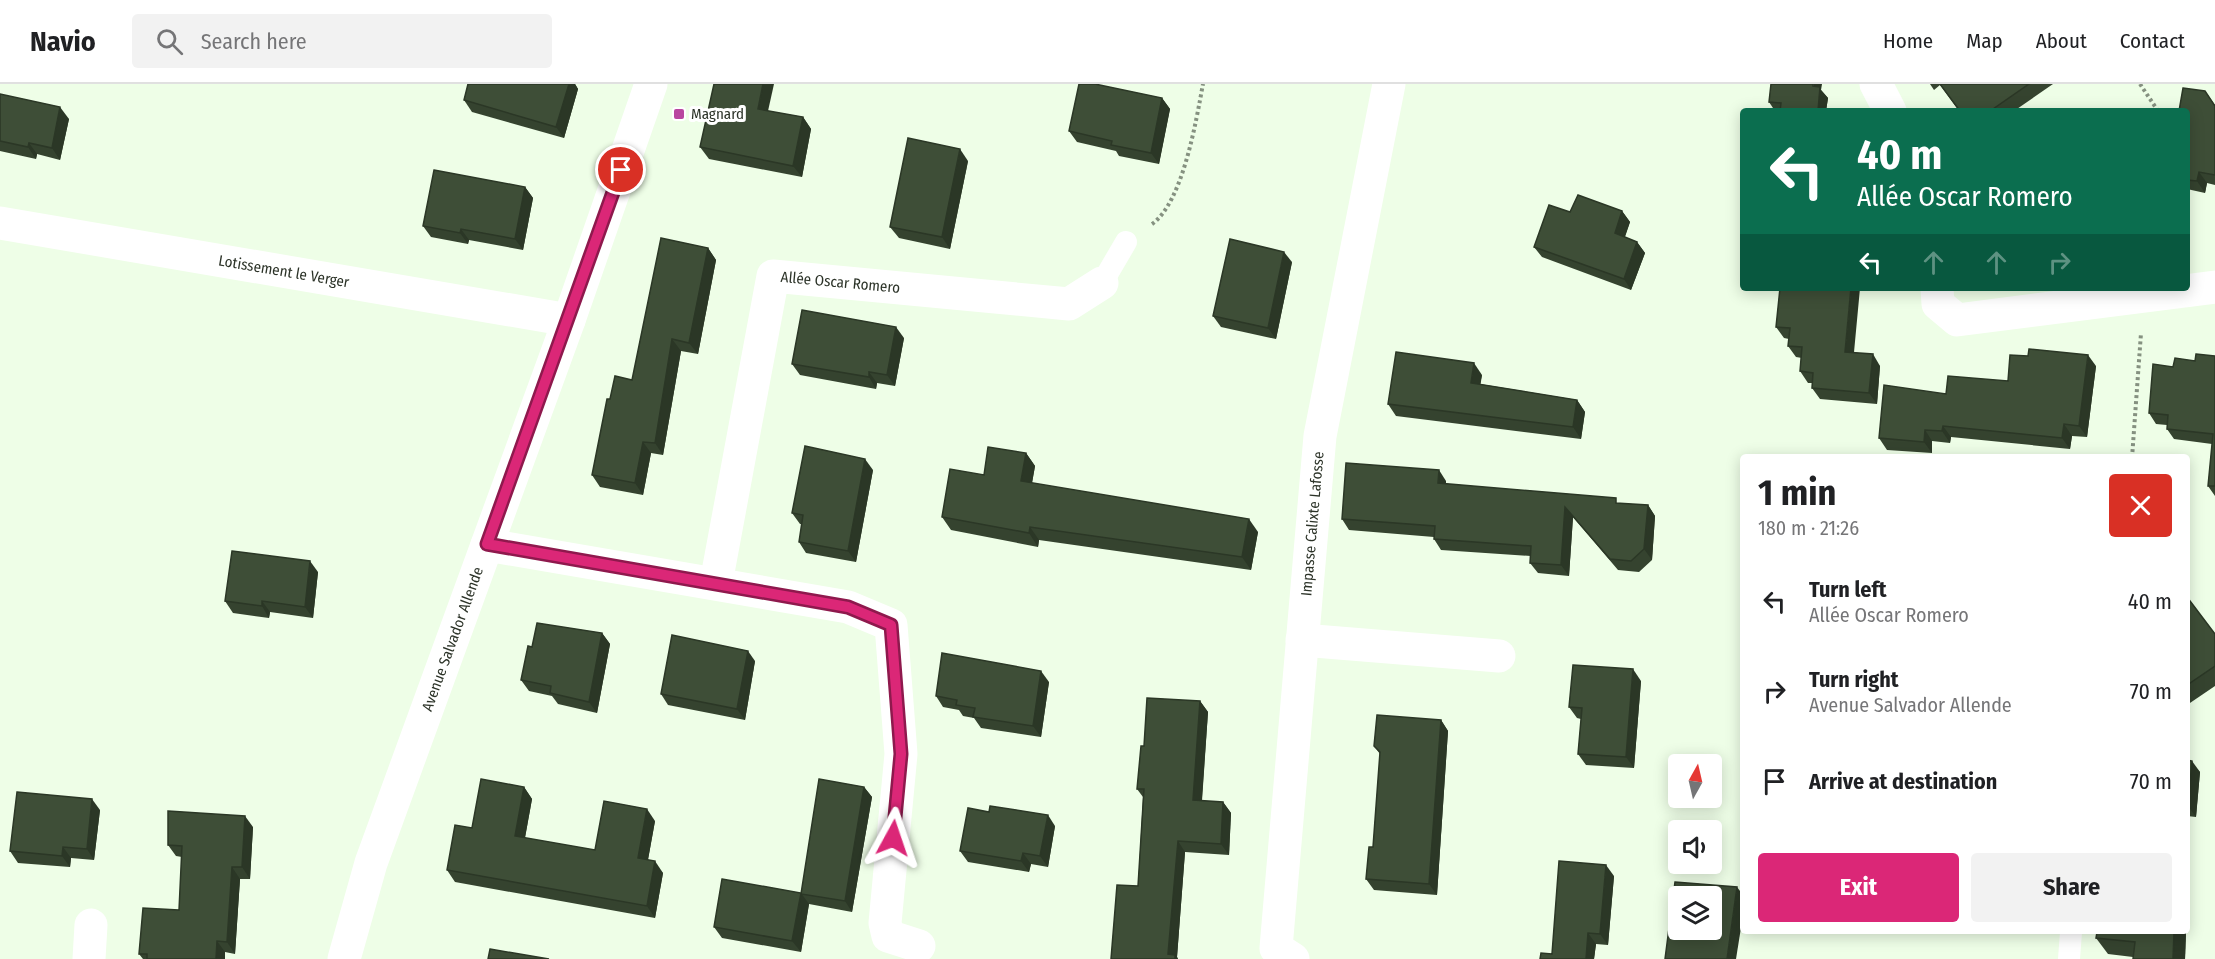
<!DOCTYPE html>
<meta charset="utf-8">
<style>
body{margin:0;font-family:"Fira Sans Condensed",sans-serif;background:#f2f2f2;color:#202124;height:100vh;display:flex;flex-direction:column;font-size:22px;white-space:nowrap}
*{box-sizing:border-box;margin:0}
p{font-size:20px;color:#757577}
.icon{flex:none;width:33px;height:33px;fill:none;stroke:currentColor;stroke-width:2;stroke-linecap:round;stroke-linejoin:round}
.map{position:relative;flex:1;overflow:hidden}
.drawer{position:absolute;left:1740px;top:370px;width:450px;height:480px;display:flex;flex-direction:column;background:#fff;border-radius:6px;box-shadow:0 3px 15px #0003}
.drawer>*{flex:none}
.guide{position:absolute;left:1740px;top:24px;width:450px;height:183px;border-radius:6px;box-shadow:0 3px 15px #0003;background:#0b6e4f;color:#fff;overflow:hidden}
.needle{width:39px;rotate:8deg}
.controls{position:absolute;left:1668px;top:670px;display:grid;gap:12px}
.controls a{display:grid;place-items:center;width:54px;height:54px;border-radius:6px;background:#fff;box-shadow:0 3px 15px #0003;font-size:30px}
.pin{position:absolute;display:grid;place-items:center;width:51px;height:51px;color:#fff;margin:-26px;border:3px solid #fff;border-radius:50%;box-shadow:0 2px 6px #0007}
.me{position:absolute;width:66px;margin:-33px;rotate:5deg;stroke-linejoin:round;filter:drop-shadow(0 0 4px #0008)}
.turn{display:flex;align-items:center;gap:21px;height:126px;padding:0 18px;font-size:27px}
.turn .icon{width:78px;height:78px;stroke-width:2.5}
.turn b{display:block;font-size:42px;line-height:51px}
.lanes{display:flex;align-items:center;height:57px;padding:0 18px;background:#0003;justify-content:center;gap:30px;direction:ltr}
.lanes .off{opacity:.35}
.round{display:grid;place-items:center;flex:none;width:63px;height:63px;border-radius:6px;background:#f2f2f2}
.headline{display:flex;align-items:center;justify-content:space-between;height:102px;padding:0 18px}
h1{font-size:36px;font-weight:700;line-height:45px}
.cta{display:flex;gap:12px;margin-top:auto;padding:12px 18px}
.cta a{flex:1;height:69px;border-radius:6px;background:#db2777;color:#fff;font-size:24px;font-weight:700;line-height:69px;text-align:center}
.cta a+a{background:#f2f2f2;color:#202124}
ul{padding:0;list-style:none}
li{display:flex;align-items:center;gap:18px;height:90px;padding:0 18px}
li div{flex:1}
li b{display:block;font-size:22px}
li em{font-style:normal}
header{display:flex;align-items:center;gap:36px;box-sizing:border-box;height:84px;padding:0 30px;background:#fff;border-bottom:2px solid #e0e0e0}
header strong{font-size:28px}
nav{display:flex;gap:33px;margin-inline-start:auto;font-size:21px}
.search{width:420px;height:54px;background:#f2f2f2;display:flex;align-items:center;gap:15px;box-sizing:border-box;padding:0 21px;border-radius:6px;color:#757577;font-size:22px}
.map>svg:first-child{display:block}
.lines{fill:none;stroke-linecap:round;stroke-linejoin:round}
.path{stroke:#859180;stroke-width:4;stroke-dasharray:3 3;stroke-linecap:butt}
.service{stroke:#fff;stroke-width:22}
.minor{stroke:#fff;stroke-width:33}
.tertiary{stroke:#fff;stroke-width:33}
.wall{fill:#35432f}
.shaded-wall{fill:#2b3726}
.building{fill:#3e4e37;stroke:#2b3726;stroke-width:1.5;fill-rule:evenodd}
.route-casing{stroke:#8e194d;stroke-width:15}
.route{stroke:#db2777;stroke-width:10}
.poi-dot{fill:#b946a0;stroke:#fff;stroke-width:2}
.labels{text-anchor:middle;stroke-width:6;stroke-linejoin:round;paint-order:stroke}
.poi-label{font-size:15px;fill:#2c3328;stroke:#fff;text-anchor:start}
.street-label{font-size:15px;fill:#2c3328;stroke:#fff}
</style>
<header>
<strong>Navio</strong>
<div class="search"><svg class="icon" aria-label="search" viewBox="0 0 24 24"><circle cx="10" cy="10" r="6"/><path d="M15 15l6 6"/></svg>Search here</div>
<nav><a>Home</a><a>Map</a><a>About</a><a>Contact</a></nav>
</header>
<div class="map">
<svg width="2215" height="875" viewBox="0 0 2215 875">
<rect width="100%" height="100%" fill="#eefee7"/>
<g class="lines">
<g class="path">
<polyline points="2140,0 2158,27"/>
<path d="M1152,140C1183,118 1196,37 1203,0"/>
<polyline points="2132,374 2141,249"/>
</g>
<g class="service">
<polyline points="1102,199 1126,158"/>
<polyline points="2069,875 2071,848"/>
</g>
<g class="minor">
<polyline points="1876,0 1890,27"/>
<path id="s1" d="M0,139L569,236"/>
<polyline points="1937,204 1938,220 1957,236 2215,203"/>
<polyline points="487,461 848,523 891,541 901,670 885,839 888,852 919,862"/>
<path id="s2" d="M716,499L773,192L1069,220L1102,199"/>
<polyline points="1302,556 1499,572"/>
<polyline points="89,875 91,841"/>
<path id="s3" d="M1293,875L1276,864L1320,352L1389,0"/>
</g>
<path class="tertiary" id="s4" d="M344,875L371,779L569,236L651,0"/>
</g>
<g class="wall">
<polygon points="468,0 575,0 578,5 564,54 472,28 464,16"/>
<polygon points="1930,0 2053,0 2014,27 1959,27 1940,1 1934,6"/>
<polygon points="1821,6 1828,14 1826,27 1775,27 1769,18"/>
<polygon points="2205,7 2215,21 2215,101 2207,99 2205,109 2187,105 2187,27"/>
<polygon points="0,10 69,35 60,76 37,70 36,75 0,67"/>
<polygon points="1162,14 1170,25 1159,80 1119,72 1116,67 1077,58 1069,47"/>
<polygon points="768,27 803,33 811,45 802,93 709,75 700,63"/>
<polygon points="968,77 950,165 899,154 890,143"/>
<polygon points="525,103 533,114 523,166 469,156 468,160 431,153 423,142"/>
<polygon points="1622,127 1630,138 1625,153 1637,158 1645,169 1631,206 1542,173 1534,163 1570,128"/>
<polygon points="708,164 716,176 698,270 681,267 663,371 651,369 643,411 600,403 592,391 610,315 632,296"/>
<polygon points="1292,178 1276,255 1221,243 1213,232"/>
<polygon points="1780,204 1854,269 1880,282 1877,320 1820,315 1812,304 1812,299 1808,299 1800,287 1802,274 1796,273 1788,262 1789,255 1784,254 1776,243"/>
<polygon points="904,254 895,302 877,299 876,305 800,291 792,280"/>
<polygon points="2215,272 2215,412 2208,402 2212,360 2174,355 2167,345 2167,341 2156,340 2149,329 2173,283"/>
<polygon points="2096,282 2087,353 2072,352 2070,365 1951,353 1950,359 1932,357 1932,369 1887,366 1879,354 2008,297"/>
<polygon points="1482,291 1480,300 1577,316 1585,328 1581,355 1396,332 1388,320"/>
<polygon points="1026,369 1035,382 1032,399 1258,448 1251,486 1039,456 1038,463 951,446 942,433 984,391"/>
<polygon points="873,386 856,478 806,469 799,458 802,440 800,440 792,429"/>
<polygon points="1446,397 1446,400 1621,420 1648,421 1655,432 1652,476 1639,488 1618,486 1573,433 1569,492 1538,489 1530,479 1531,472 1441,466 1434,455 1434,453 1349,446 1342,435"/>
<polygon points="318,488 313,534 270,528 269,534 233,529 225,517"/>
<polygon points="2187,513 2215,550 2215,602 2187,621"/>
<polygon points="602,549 610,560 597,629 558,620 552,612 529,607 521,596 532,563"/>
<polygon points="755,577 745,636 668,621 661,610"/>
<polygon points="1641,597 1634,684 1586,681 1578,670 1581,635 1577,634 1569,623"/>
<polygon points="1049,598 1041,653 981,644 974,634 963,632 959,626 943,623 936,612"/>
<polygon points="1200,617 1208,628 1202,717 1223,718 1231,729 1229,771 1185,768 1177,873 1178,875 1111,875 1138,802 1143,713 1137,705 1144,662"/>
<polygon points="1441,636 1448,647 1437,811 1374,806 1366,795 1373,763 1380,670 1374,662"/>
<polygon points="2187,676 2200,688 2196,733 2187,732"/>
<polygon points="524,703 532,715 525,754 595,766 655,737 648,776 663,789 655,834 455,798 447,786 472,744"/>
<polygon points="864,703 872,713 852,828 809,820 801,868 722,854 714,843 801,809 801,810"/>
<polygon points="100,726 94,776 71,774 70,783 18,779 10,767"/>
<polygon points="1055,742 1048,783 1031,780 1029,788 968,778 960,767"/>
<polygon points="253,743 250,795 240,795 235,870 225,868 225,875 143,875 139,870 179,826 182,773 176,772 168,761"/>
<polygon points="1614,792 1608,861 1596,860 1594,875 1540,875 1552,870"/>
<polygon points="2097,848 2186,848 2185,875 2133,873 2108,870 2096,854"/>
</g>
<g class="shaded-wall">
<polygon points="569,0 575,0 578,5 564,54 556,43"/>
<polygon points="763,0 774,0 766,36 758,25"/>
<polygon points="1813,0 1822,0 1821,6 1828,14 1826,27 1818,27"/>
<polygon points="1162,14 1170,25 1159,80 1151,69"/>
<polygon points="60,23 69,35 60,76 52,64"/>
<polygon points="803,33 811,45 802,93 793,82"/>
<polygon points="29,59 37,70 36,75 28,63"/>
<polygon points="960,65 968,77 950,165 942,153"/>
<polygon points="2199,88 2207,99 2205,109 2197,97"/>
<polygon points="525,103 533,114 523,166 515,155"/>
<polygon points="1622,127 1630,138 1622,160 1615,149"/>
<polygon points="461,145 469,156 468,160 460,149"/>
<polygon points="1637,158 1645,169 1631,206 1624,195"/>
<polygon points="708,164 716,176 698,270 689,259"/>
<polygon points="1284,168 1292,178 1276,255 1268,244"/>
<polygon points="1851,204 1860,204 1853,279 1845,268"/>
<polygon points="896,243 904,254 895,302 887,291"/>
<polygon points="672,255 681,267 663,371 655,359"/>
<polygon points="1873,270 1880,282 1877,320 1869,309"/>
<polygon points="2088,271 2096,282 2087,353 2079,342"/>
<polygon points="1474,279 1482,291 1479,310 1471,299"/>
<polygon points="869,288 877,299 876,305 869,293"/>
<polygon points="1577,316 1585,328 1581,355 1573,343"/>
<polygon points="2064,340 2072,352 2070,365 2062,354"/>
<polygon points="1943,342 1951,353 1950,359 1942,347"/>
<polygon points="1925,346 1932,357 1932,369 1924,358"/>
<polygon points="643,358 651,369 643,411 635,399"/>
<polygon points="1026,369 1035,382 1030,410 1021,397"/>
<polygon points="865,375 873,386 856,478 848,467"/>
<polygon points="1439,386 1446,397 1445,410 1438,399"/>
<polygon points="1648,421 1655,432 1652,476 1644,465"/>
<polygon points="1565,423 1573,433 1569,492 1561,481"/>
<polygon points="1249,435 1258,448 1251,486 1242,473"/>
<polygon points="1030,443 1039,456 1038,463 1029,449"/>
<polygon points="310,477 318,488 313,534 305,523"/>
<polygon points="262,517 270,528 269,534 262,522"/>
<polygon points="602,549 610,560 597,629 589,618"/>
<polygon points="748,567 755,577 745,636 737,625"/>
<polygon points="1633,585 1641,597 1634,684 1626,673"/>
<polygon points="1041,587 1049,598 1041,653 1033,642"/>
<polygon points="1200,617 1208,628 1201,727 1193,716"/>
<polygon points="1441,636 1448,647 1437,811 1429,800"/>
<polygon points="2192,677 2200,688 2196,733 2188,722"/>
<polygon points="524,703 532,715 523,764 515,752"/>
<polygon points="864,703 872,713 852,828 845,817"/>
<polygon points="92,715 100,726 94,776 87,765"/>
<polygon points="1223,718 1231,729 1229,771 1221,760"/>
<polygon points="647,725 655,737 646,786 638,774"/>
<polygon points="1048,731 1055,742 1048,783 1040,772"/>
<polygon points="245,732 253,743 250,795 242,783"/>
<polygon points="1178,757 1185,768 1177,873 1178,875 1171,875 1168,870"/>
<polygon points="63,763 71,774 70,783 62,772"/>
<polygon points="1023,769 1031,780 1029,788 1021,777"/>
<polygon points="655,777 663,789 655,834 647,822"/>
<polygon points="1606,781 1614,792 1608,861 1600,850"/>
<polygon points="232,783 240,795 235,870 227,858"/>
<polygon points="1737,803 1743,811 1743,831 1736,875 1727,875"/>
<polygon points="801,809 809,820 801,868 792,857"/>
<polygon points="2174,848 2186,848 2185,875 2173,875"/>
<polygon points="1588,849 1596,860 1594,875 1586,875"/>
<polygon points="217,857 225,868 225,875 216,875"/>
</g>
<g class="building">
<polygon points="468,0 569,0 556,43 464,16"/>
<polygon points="714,0 763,0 758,25 803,33 793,82 700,63"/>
<polygon points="1079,0 1095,0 1162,14 1151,69 1111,61 1112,57 1069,47"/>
<polygon points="1771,0 1813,0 1813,2 1820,3 1818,27 1780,27 1781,19 1769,18"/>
<polygon points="1940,0 2029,0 1990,27 1960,27"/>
<polygon points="2183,4 2205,7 2215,22 2215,91 2199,88 2197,97 2187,96 2187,27 2179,27"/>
<polygon points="0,10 60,23 52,64 29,59 28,63 0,57"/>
<polygon points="908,54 960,65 942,153 890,143"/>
<polygon points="434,86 525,103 515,155 461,145 460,149 423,142"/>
<polygon points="1578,111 1622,127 1615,149 1637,158 1624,195 1534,163 1549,121 1570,128"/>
<polygon points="661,154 708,164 689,259 672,255 655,359 643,358 635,399 592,391 607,315 610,315 615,292 632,296"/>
<polygon points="1230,155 1284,168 1268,244 1213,232"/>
<polygon points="1780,204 1851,204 1845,268 1873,270 1869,309 1812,304 1813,289 1800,287 1802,263 1788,262 1790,244 1776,243"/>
<polygon points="802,226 896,243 887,291 869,288 869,293 792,280"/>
<polygon points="2029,265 2088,271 2079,342 2064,340 2062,354 1943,342 1942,347 1925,346 1924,358 1879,354 1884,301 1946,310 1948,292 2008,297 2010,271 2028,272"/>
<polygon points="1396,268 1474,279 1471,299 1577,316 1573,343 1388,320"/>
<polygon points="2196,270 2215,272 2215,402 2208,402 2213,350 2167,345 2168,331 2149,329 2153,280 2173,283 2175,274 2195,277"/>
<polygon points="805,362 865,375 848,467 799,458 803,431 792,429"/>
<polygon points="988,363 1026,369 1021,397 1249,435 1242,473 1030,443 1029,449 942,433 950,385 984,391"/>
<polygon points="1346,379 1439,386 1438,399 1616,414 1616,419 1648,421 1644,465 1631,477 1610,475 1565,423 1561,481 1530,479 1531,462 1434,455 1435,442 1342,435"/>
<polygon points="232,467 310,477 305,523 262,517 262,522 225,517"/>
<polygon points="2187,513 2215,550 2215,582 2187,601"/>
<polygon points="537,539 602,549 589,618 550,609 551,602 521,596 528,562 532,563"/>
<polygon points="672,551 748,567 737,625 661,610"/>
<polygon points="942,569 1041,587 1033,642 973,633 975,624 956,621 957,616 936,612"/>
<polygon points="1573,581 1633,585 1626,673 1578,670 1582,624 1569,623"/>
<polygon points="1147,614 1200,617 1193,716 1223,718 1221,760 1178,757 1168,870 1175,871 1175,875 1111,875 1117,801 1138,802 1144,705 1137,705 1141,662 1144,662"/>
<polygon points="1377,631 1441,636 1429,800 1366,795 1369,763 1373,763 1380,668 1374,662"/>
<polygon points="2187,676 2192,677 2188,722 2187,722"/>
<polygon points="481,695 524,703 515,752 595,766 604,717 647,725 638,774 655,777 647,822 447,786 455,741 472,744"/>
<polygon points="819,695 864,703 845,817 801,810"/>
<polygon points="17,708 92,715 87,765 63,763 62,772 10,767"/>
<polygon points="990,722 1048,731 1040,772 1023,769 1021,777 960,767 968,724 989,728"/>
<polygon points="168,727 245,732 242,783 232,783 227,858 217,857 216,875 147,875 147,870 139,870 143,824 179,826 182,762 168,761"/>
<polygon points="1559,777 1606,781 1600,850 1588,849 1586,875 1540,875 1541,869 1552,870"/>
<polygon points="722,795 801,809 792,857 714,843"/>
<path d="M1675,798L1737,803L1727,875H1665ZM1678,813H1712V846H1678Z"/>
<polygon points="2097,848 2174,848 2173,875 2133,875 2135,858 2096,854"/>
<polygon points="490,865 549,875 488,875"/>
</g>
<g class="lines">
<g class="route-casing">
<polyline id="route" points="621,86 487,460 848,523 891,541 901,670 893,754"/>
</g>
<use href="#route" class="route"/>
</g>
<rect class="poi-dot" x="673" y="24" width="12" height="12" rx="3"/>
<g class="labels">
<g class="poi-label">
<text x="691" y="35">Magnard</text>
</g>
<g class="street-label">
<text dy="5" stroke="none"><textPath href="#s1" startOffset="288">Lotissement le Verger</textPath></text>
<text dy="5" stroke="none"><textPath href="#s2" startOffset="380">Allée Oscar Romero</textPath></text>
<text dy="5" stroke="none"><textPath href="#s3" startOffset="446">Impasse Calixte Lafosse</textPath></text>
<text dy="5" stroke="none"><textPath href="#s4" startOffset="338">Avenue Salvador Allende</textPath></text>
</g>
</g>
</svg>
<div class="controls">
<a><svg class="needle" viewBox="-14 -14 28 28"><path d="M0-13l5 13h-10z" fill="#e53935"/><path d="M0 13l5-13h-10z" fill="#757577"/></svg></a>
<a><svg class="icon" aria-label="sound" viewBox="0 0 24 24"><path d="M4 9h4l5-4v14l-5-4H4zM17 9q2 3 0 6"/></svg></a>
<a><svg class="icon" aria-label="layers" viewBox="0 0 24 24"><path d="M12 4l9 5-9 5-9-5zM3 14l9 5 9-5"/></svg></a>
</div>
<div class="pin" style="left:621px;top:86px;background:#d93025"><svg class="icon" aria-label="arrive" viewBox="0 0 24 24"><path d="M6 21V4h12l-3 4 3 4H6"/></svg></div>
<svg class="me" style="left:893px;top:754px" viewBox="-20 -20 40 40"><path d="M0-17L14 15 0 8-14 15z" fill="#db2777" stroke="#fff" stroke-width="4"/></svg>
<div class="guide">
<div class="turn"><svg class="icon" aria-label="left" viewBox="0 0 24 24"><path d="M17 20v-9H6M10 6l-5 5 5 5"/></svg><div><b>40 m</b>Allée Oscar Romero</div></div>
<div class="lanes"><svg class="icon" aria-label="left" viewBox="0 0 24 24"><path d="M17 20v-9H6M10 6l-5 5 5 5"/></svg><svg class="icon off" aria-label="ahead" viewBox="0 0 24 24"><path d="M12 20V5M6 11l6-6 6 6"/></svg><svg class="icon off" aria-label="ahead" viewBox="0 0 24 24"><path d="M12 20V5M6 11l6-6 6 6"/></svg><svg class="icon off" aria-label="right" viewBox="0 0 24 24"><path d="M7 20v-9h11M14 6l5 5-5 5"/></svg></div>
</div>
<section class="drawer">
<div class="headline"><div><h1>1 min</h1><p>180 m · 21:26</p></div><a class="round" style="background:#d93025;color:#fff"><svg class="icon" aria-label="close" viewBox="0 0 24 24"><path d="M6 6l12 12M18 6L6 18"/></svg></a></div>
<ul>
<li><svg class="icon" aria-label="left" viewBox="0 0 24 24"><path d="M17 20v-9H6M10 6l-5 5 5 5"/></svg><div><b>Turn left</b><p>Allée Oscar Romero</p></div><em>40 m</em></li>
<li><svg class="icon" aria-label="right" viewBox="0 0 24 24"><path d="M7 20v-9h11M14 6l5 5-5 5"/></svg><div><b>Turn right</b><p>Avenue Salvador Allende</p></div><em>70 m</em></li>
<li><svg class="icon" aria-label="arrive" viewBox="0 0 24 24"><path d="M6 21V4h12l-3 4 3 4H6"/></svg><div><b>Arrive at destination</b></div><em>70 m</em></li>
</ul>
<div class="cta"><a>Exit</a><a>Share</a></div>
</section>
</div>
